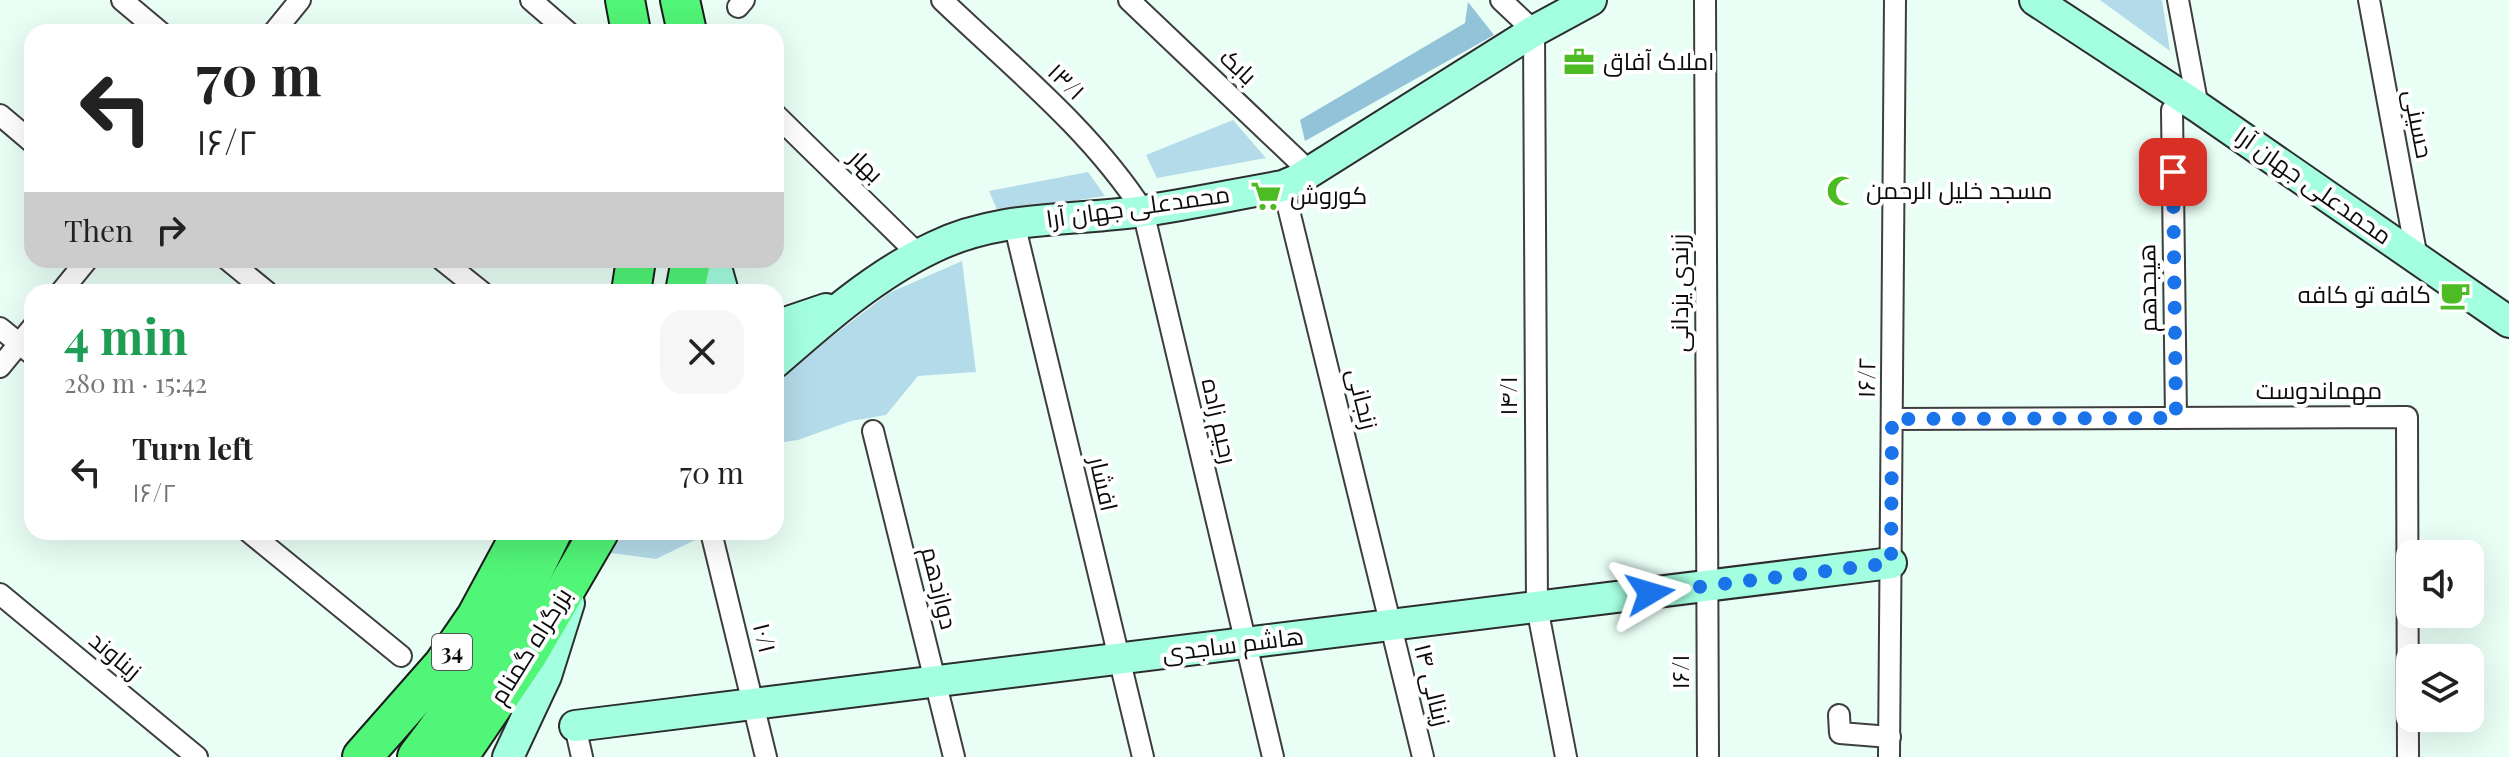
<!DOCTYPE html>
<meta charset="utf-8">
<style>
body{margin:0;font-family:"Playfair Display",Cairo,serif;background:#f6f6f6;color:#222;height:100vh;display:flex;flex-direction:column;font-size:30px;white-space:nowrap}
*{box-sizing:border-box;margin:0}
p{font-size:26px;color:#767676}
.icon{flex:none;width:44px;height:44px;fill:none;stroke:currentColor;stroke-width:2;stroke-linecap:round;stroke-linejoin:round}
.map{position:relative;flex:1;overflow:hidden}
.panel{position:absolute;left:24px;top:284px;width:760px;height:256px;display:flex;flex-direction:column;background:#fff;border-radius:24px;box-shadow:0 8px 32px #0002}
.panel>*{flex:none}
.banner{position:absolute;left:24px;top:24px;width:760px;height:244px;border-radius:24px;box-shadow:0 8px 32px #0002;background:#fff;color:#222;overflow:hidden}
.fabs{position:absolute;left:2396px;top:540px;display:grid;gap:16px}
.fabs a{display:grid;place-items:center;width:88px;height:88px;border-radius:16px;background:#fff;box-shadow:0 8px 32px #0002;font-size:40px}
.pin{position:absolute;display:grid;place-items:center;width:68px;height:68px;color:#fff;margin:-34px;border-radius:16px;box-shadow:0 4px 12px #0006}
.me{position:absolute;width:88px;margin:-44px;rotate:83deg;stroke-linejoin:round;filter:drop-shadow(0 0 6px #0008)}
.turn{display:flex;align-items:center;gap:28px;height:168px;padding:0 40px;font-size:36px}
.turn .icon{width:104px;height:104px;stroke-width:2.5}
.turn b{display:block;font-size:56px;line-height:68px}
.then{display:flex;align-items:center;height:76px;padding:0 40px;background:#0003;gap:16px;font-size:30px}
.round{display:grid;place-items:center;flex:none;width:84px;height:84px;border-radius:24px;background:#f6f6f6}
.overview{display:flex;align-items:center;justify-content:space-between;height:136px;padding:0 40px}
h1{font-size:48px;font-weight:700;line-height:60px;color:#1e9e55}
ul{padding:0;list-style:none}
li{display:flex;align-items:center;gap:24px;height:104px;padding:0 40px}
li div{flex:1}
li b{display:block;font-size:30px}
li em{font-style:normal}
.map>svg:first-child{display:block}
.green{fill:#b4dbe9}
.forest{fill:#93c3d9}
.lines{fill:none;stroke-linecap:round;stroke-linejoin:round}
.street-casing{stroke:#3e3e3e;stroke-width:24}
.secondary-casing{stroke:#2d2d2d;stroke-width:34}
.highway-casing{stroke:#1c1c1c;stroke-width:42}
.street{stroke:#fff;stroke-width:20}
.secondary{stroke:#a4ffe0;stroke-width:30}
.highway{stroke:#51f577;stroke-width:38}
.route{stroke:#1a73e8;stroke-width:14;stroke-dasharray:0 25.2}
.labels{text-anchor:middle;stroke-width:8;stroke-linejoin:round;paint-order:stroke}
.shield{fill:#fff;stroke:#545454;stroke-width:2}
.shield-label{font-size:22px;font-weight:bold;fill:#0b0b0b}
.poi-label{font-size:24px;fill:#0b0b0b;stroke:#fff;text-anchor:start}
.street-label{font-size:24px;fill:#0b0b0b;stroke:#fff}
</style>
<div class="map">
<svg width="2509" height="757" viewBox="0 0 2509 757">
<rect width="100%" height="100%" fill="#e9fff6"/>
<g class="green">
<polygon points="2100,0 2162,0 2170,51"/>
<polygon points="1233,120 1266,158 1157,178 1146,155"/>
<polygon points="1088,172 1105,196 998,212 989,191"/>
<polygon points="962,261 976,372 918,376 886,415 851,421 798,440 776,443 776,379 889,293"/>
<polygon points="624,532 699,532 695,540 656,559 611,553"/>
</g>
<polygon class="forest" points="1468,2 1494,35 1305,141 1300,120 1465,23"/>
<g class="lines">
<g class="street-casing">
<g id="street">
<polyline points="122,0 160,32"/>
<polyline points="531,0 568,32"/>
<path d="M942,0C1011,66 1091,130 1143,211L1273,757"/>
<polyline points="1129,0 1311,173"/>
<polyline points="1501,0 1534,31 1537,607 1566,757"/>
<polyline points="1705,0 1708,757"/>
<polyline points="2178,0 2198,107"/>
<polyline points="2369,0 2417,258"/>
<polyline points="738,7 744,0"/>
<polyline points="274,32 300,0"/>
<polyline points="2172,110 2176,418"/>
<polyline points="0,115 32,142"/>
<polyline points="776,115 919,255"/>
<polyline points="1283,186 1423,757"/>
<polyline points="1014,223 1143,757"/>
<polyline points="228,260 267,292"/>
<polyline points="442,260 482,292"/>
<polyline points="61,292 87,260"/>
<polyline points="0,328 32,354"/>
<polyline points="0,367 32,328"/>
<polyline points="1892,419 2407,417 2408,757"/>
<polyline points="873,431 954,757"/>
<polyline points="249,532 401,656"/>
<polyline points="711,532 766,757"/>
<polyline points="0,594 197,757"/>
<polyline points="1839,715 1840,733 1890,737"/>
<polyline points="575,726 582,757"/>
<polyline points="1889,757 1895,0"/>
</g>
</g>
<g class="secondary-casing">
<g id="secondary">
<polyline points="2035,0 2198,107 2509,322"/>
<polyline points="714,260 723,292"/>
<polyline points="776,326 826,309"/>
<path d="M776,362C825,319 875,275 934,247C999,215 1074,221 1144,211C1190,204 1237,194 1283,186L1297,180L1534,31L1591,0"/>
<polyline points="575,726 1891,563"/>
<polyline points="508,757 546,676 569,603"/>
</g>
</g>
<g class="highway-casing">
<g id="highway">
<polyline points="625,0 631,32"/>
<polyline points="680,0 687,32"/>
<polyline points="631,292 636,260"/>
<polyline points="685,292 691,260"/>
<polyline points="362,757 443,665 476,617 522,532"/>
<path d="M417,757C472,686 514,613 552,532"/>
<polyline points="458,757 528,654 599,532"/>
</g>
</g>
<use href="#street" class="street"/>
<use href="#secondary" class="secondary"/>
<use href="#highway" class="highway"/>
</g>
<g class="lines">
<polyline class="route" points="1650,593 1891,563 1892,419 2176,418 2173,172"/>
</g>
<defs>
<g id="office-bare" transform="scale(2.4)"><path d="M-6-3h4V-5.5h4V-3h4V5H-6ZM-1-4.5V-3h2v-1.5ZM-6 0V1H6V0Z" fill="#4dbb23" stroke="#fff" stroke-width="2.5" paint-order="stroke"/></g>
<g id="mosque-bare" transform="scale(2.4)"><path d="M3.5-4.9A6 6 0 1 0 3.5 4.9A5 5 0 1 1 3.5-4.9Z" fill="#4dbb23" stroke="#fff" stroke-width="2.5" paint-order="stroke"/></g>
<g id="supermarket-bare" transform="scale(2.4)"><path d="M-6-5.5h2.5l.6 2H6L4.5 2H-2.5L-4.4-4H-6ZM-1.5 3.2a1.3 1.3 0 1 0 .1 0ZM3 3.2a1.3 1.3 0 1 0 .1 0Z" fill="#4dbb23" stroke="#fff" stroke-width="2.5" paint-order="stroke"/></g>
<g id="cafe-bare" transform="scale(2.4)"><path d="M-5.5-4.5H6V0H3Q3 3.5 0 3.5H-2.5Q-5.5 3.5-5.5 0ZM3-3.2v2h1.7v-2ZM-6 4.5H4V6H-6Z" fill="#4dbb23" stroke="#fff" stroke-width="2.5" paint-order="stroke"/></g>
</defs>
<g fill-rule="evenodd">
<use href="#office-bare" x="1579" y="62"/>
<use href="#mosque-bare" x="1842" y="191"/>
<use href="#supermarket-bare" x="1266" y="196"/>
<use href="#cafe-bare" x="2455" y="295"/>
</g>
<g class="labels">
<rect class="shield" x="432" y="634" width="40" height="36" rx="6"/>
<g class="shield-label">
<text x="452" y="660">34</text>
</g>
<g class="poi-label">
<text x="1603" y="70">املاک آفاق</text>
<text x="1866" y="199">مسجد خلیل الرحمن</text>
<text x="1290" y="204">کوروش</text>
<text x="2431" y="303" text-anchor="end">کافه تو کافه</text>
</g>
<g class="street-label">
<text transform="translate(1238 67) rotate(43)" y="8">بابک</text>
<text transform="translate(1066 82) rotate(44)" y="8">۱۳/۱</text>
<text transform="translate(2418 124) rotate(79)" y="8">حسینی</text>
<text transform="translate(866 166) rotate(44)" y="8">بهار</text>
<text transform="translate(2313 186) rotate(35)" y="8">محمدعلی جهان آرا</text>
<text transform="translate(1138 207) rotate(-8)" y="8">محمدعلی جهان آرا</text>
<text transform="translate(2148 288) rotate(-91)" y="8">هیجدهم</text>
<text transform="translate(1680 293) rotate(-90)" y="8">زرندی یزدانی</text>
<text transform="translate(1867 378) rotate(-89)" y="8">۱۶/۲</text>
<text x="2319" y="399">مهماندوست</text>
<text transform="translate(1509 396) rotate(-90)" y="8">۱۴/۱</text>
<text transform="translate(1362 399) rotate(76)" y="8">زنجانی</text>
<text transform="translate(1219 421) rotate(77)" y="8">رحیم زاده</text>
<text transform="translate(1103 484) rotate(77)" y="8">افشار</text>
<text transform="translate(939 588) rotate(76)" y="8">دوازدهم</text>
<text transform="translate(764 638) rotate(76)" y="8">۱۰/۱</text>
<text transform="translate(1233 645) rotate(-7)" y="8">هاشم ساجدی</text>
<text transform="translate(531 646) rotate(-58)" y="8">بزرگراه گمنام</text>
<text transform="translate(115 656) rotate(40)" y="8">زیناوند</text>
<text transform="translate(1681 672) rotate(-90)" y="8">۱۶/۱</text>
<text transform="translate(1432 685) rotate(76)" y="8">زینالی ۱۴</text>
</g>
</g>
</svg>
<div class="fabs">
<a><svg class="icon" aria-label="sound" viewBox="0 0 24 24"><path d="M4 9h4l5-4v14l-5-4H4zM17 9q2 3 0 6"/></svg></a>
<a><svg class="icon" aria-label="layers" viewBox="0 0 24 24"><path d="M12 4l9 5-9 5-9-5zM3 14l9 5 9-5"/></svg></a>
</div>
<div class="pin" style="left:2173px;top:172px;background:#d93025"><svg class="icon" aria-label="arrive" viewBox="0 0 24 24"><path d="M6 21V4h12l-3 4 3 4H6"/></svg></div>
<svg class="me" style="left:1650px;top:593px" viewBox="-20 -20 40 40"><path d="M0-17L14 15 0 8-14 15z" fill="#1a73e8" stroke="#fff" stroke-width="4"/></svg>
<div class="banner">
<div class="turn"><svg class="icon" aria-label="left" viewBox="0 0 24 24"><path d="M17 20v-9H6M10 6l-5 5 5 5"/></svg><div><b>70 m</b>۱۶/۲</div></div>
<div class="then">Then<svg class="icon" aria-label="right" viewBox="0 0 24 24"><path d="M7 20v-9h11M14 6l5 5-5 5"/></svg></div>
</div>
<section class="panel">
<div class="overview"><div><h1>4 min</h1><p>280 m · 15:42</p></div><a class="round"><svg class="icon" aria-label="close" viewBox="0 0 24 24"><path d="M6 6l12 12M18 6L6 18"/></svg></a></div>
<ul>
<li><svg class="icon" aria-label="left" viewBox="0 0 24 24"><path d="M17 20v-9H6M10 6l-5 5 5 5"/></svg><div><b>Turn left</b><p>۱۶/۲</p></div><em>70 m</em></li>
</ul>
</section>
</div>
